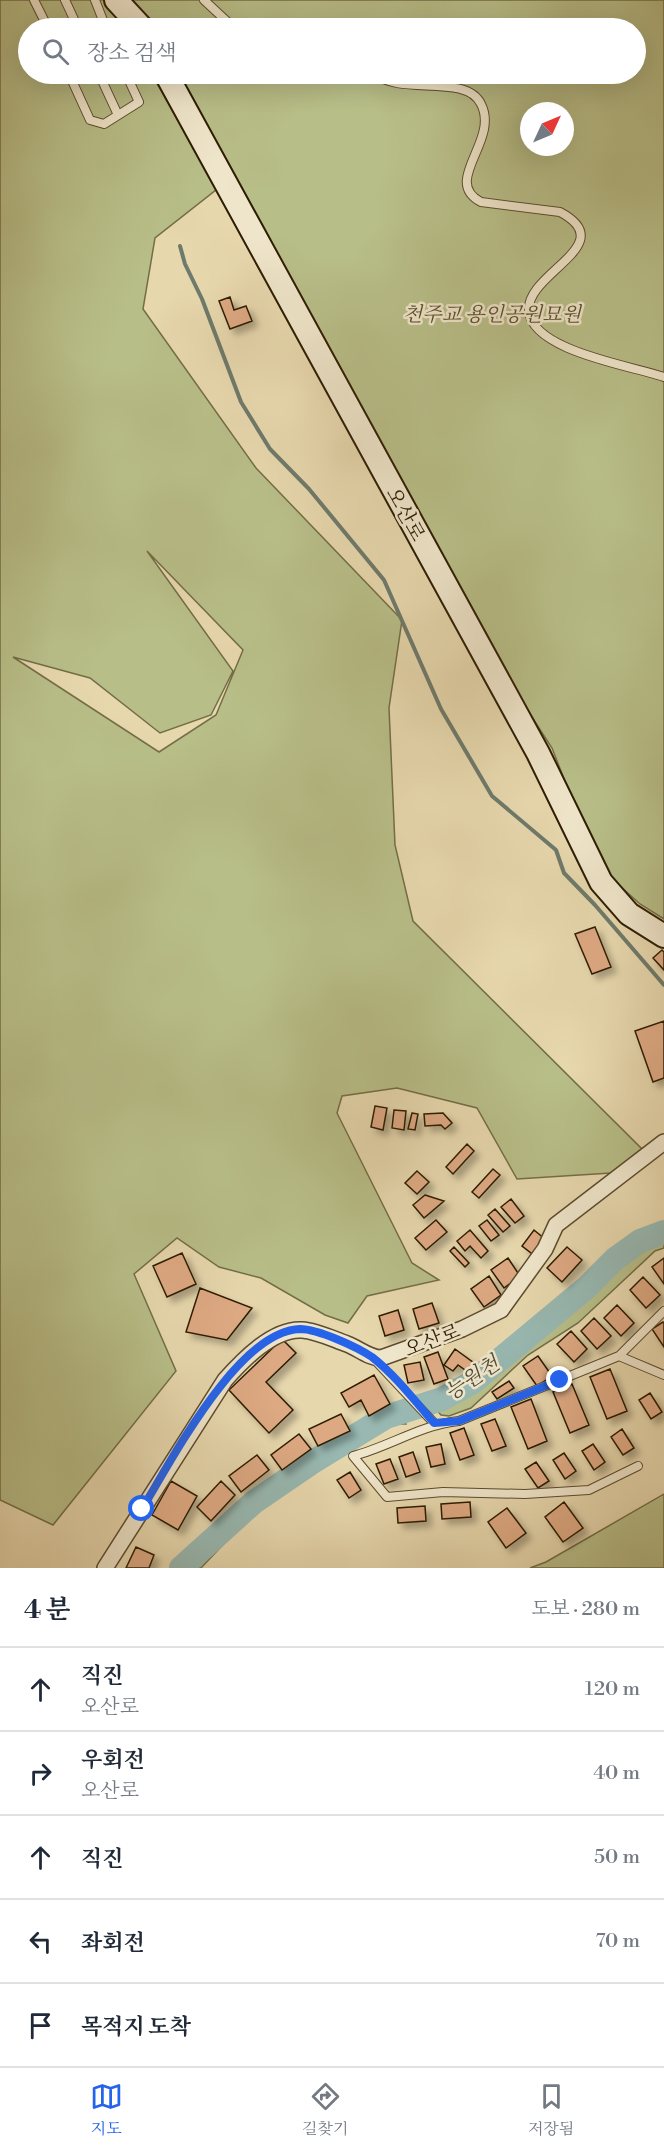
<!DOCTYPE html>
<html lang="ko">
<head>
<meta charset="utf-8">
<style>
  :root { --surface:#fff; --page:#f6f6f7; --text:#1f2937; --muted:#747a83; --line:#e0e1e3; --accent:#2563eb }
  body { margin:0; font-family:"Libre Bodoni","Noto Serif KR",serif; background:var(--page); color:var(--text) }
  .compass { position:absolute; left:520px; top:102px; width:54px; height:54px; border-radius:50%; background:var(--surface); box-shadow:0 6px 24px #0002; rotate:46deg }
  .stop { position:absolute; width:18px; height:18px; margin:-14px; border:4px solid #2563eb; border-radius:50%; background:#fff }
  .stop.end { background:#2563eb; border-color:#fff; box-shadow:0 2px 6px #0008 }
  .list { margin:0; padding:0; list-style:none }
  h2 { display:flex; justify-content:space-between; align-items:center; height:78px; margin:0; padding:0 24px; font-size:26px }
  h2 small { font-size:20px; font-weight:400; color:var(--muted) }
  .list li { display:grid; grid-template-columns:39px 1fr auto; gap:18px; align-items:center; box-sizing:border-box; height:84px; padding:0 24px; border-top:2px solid var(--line) }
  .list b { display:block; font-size:22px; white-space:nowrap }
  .list p { margin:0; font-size:20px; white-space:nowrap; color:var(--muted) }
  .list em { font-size:20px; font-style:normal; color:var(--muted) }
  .icon { flex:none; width:33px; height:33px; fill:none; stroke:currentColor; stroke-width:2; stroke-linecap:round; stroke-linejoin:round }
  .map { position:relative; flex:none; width:664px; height:1568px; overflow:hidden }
  .search { position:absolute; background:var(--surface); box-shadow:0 6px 24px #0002; left:18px; right:18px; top:18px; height:66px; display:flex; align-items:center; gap:15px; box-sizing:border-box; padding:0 21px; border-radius:33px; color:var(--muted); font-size:22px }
  .sheet { height:498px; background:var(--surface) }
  nav { display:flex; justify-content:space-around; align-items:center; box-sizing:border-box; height:84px; border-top:2px solid var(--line); background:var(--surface); font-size:16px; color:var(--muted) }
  nav a { display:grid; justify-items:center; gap:3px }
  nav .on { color:var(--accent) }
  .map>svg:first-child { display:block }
  .green { fill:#b8be88; stroke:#736e46; stroke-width:1.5; fill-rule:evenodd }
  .water { fill:#98b8b1; stroke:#6e7a6b; stroke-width:1.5 }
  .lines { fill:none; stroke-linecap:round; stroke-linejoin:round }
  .stream { stroke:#6e7a6b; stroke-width:4 }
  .river { stroke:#98b8b1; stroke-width:24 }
  .building { fill:#dda983; stroke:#2e1d03; stroke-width:1.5; filter:url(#shadow) }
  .lane-casing { stroke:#5c4c2e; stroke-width:10 }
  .street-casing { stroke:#5c4c2e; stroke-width:18 }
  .secondary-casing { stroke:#2e1d03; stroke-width:26 }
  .lane { stroke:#efe5ca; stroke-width:8 }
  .street { stroke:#efe5ca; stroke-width:15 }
  .secondary { stroke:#efe5ca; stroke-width:22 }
  .route { stroke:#2563eb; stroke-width:8 }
  .labels { text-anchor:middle; stroke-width:5; stroke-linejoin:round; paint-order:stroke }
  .park-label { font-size:20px; font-style:italic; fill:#574d2b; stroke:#efe5ca }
  .street-label { font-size:20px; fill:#2e1d03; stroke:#efe5ca }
  .water-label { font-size:21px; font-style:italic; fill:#4e4c37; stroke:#efe5ca }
</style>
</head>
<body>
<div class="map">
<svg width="664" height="1568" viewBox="0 0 664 1568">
  <defs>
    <filter id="shadow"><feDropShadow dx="5.5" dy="5.5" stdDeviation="3" flood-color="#0004"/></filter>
  </defs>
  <rect width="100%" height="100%" fill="#e7d7ad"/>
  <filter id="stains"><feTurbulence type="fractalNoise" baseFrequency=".00333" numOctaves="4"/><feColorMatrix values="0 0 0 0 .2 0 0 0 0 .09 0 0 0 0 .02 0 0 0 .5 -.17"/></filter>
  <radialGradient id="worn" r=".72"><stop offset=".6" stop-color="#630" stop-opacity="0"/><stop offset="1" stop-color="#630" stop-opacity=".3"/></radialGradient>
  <path class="green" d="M0,0H664V919L640,904L598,866L552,748L519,697L225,183L155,238L143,309L256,468L402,620L389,708L395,845L413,921L643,1150L611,1173L517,1179L477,1108L397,1088L342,1096L337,1113L412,1263L439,1280L367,1296L348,1323L325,1315L261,1278L219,1267L177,1238L134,1274L176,1371L53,1525L0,1500ZM28,28H636V74H28ZM529,111H565V147H529ZM147,551L243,650L216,715L159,752L13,657L90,678L160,733L211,715L233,671Z
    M664,1224V1230C621,1247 615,1259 584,1289C556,1315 525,1339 495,1363C474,1379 453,1395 428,1402L422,1397L439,1395L480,1373L539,1326L586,1283L598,1266L641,1235Z
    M664,1234V1248L655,1251L578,1323L528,1355L471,1408L449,1416L441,1415L432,1405C485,1387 545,1328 587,1290C612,1267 631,1246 664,1234Z
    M356,1432L252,1501L179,1568H172L246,1496L313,1454Z
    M352,1441L361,1444L279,1492L247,1519L201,1568H184L255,1504Z
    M664,1494V1568H530L546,1562Z"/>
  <path class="water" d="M400,1404L406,1424C392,1423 370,1433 361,1443L352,1439Z"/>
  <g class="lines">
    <path class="stream" d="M180,246L185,264L202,299L241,402L270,449L309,489L384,580L441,709L492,796L556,850L564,873L595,905L664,985"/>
    <path class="river" d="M181,1568L254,1502L311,1463L386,1417L442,1399L473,1382L586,1288L615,1259L640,1241L664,1232"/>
  </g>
  <path class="building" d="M230,297L234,310L246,306L252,321L230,329L219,301Z
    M595,927L611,967L592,974L575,934Z
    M662,950L664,952V970L653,958Z
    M664,1021V1078L653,1082L635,1031Z
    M375,1106L387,1108L383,1130L371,1127Z
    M394,1110L406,1111L404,1130L392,1128Z
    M412,1113L418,1114L415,1130L408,1129Z
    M443,1113L452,1123L445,1129L441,1125L425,1126L424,1114Z
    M467,1144L474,1151L453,1174L446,1167Z
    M493,1169L500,1175L479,1198L472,1192Z
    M417,1171L429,1182L417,1194L405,1183Z
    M425,1195L444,1201L424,1218L413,1205Z
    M511,1199L524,1216L515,1223L501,1207Z
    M495,1209L510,1226L503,1232L488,1215Z
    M436,1220L447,1232L426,1250L415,1238Z
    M487,1220L499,1235L491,1241L479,1226Z
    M470,1230L488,1251L481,1258L470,1246L465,1251L457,1241Z
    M534,1230L546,1240L535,1256L522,1246Z
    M454,1247L469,1263L465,1267L450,1251Z
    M567,1247L582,1260L562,1282L547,1268Z
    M182,1253L196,1284L167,1297L153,1266Z
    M508,1258L520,1276L504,1288L491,1270Z
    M664,1258V1284L652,1267Z
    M489,1276L501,1295L484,1307L471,1289Z
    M643,1277L660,1295L646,1308L630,1290Z
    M200,1288L252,1308L227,1340L186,1332Z
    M432,1303L439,1323L419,1329L413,1309Z
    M617,1305L634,1323L621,1336L604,1318Z
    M398,1310L404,1330L385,1336L379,1316Z
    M594,1318L611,1336L597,1349L581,1331Z
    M663,1322L664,1323V1347L652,1329Z
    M571,1331L587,1349L574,1362L557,1344Z
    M282,1339L296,1353L266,1382L293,1410L269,1433L229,1390Z
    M455,1349L474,1363L468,1372L458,1365L453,1371L444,1365Z
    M438,1352L448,1379L434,1384L424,1357Z
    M538,1356L552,1376L537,1386L523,1366Z
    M420,1362L424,1380L408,1383L404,1365Z
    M610,1369L627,1411L607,1419L590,1377Z
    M374,1375L390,1404L369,1416L361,1400L349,1407L341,1393Z
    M509,1381L514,1388L497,1399L492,1392Z
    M572,1384L589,1425L570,1433L553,1392Z
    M650,1393L662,1412L651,1419L639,1400Z
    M531,1399L547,1441L528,1449L511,1407Z
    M341,1414L350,1431L318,1446L309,1429Z
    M495,1419L506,1446L492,1451L481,1424Z
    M464,1428L474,1455L460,1460L450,1433Z
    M622,1429L634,1448L623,1455L611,1437Z
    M299,1434L311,1449L282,1470L271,1455Z
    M441,1444L445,1464L431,1467L426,1447Z
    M593,1444L605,1462L594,1470L582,1451Z
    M413,1452L420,1472L406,1477L399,1457Z
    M564,1453L576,1471L565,1479L553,1460Z
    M257,1455L269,1470L241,1492L229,1476Z
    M390,1459L398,1479L384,1484L376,1464Z
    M536,1462L549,1481L538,1488L525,1469Z
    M350,1472L361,1490L349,1498L337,1480Z
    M171,1481L197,1496L178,1530L152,1515Z
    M221,1481L235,1495L211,1521L197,1507Z
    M470,1502L471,1517L442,1519L441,1504Z
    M564,1502L583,1528L563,1542L545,1517Z
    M425,1506L426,1521L398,1523L397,1508Z
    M507,1508L526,1533L506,1548L488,1522Z
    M136,1547L154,1555L149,1568H126Z"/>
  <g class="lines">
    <defs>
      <path id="lane" d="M34,0L48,28
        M65,0L78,28
        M95,0L106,28
        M204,0L234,28
        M342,28H358
        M69,74L90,120L104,124L139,102L126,74
        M99,74L118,115
        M375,74C401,96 466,73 481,104C500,141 441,181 481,202L560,212C622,245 525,273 529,311C532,351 633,366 664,377
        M619,1356L664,1375
        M374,1359L434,1423
        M638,1466L589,1490L525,1494L443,1492L387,1497L353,1456C391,1446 420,1425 459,1421L619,1356L664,1311"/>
      <path id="street" d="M105,1568L225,1380C242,1361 273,1328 302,1330C317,1331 333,1339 347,1344C358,1348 369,1358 381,1358L462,1329L501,1310L545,1249L556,1225L664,1142"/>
      <path id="secondary" d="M116,0L142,28
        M166,74L538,753L601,882L629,914L664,936"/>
    </defs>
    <use href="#lane" class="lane-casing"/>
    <use href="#street" class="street-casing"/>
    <use href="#secondary" class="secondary-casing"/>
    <use href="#lane" class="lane"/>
    <use href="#street" class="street"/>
    <use href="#secondary" class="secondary"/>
  </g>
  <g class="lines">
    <path class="route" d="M142,1509C172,1460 238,1331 300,1329C318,1329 357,1347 372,1357C395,1375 415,1401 434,1423L459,1421L560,1380"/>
  </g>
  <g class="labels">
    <g class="park-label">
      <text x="492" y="321">천주교 용인공원묘원</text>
    </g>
    <g class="street-label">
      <text transform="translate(406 514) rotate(61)" y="7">오산로</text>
      <text transform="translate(432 1340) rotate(-21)" y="7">오산로</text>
    </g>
    <g class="water-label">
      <text transform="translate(472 1378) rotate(-34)" y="7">능원천</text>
    </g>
  </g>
  <rect width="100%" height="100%" filter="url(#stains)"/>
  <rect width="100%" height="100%" fill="url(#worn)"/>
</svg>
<svg class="compass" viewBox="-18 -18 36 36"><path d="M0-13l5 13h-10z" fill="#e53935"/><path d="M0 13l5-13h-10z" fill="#747a83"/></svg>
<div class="stop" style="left:142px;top:1509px"></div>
<div class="stop end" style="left:560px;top:1380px"></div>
<div class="search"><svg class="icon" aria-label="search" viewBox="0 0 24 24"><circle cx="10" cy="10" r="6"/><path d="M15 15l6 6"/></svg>장소 검색</div>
</div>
<section class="sheet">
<h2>4 분<small>도보 · 280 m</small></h2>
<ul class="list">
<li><svg class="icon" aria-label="ahead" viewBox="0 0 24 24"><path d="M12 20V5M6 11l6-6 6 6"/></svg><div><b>직진</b><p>오산로</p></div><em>120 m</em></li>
<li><svg class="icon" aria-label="right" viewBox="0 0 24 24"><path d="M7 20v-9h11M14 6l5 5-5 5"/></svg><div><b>우회전</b><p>오산로</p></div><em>40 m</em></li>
<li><svg class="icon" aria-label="ahead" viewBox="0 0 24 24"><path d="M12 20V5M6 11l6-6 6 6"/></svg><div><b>직진</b></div><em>50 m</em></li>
<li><svg class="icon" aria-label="left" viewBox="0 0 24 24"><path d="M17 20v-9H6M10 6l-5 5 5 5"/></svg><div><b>좌회전</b></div><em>70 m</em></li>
<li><svg class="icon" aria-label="arrive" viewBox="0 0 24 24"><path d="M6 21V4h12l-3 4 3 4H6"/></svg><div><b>목적지 도착</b></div></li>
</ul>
</section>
<nav>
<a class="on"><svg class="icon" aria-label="map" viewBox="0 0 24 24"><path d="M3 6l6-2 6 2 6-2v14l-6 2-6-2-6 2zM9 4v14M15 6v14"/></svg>지도</a>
<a><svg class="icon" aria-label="directions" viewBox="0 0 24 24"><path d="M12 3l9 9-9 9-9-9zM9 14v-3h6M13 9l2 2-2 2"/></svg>길찾기</a>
<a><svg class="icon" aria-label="saved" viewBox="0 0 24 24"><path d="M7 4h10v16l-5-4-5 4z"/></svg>저장됨</a>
</nav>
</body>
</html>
